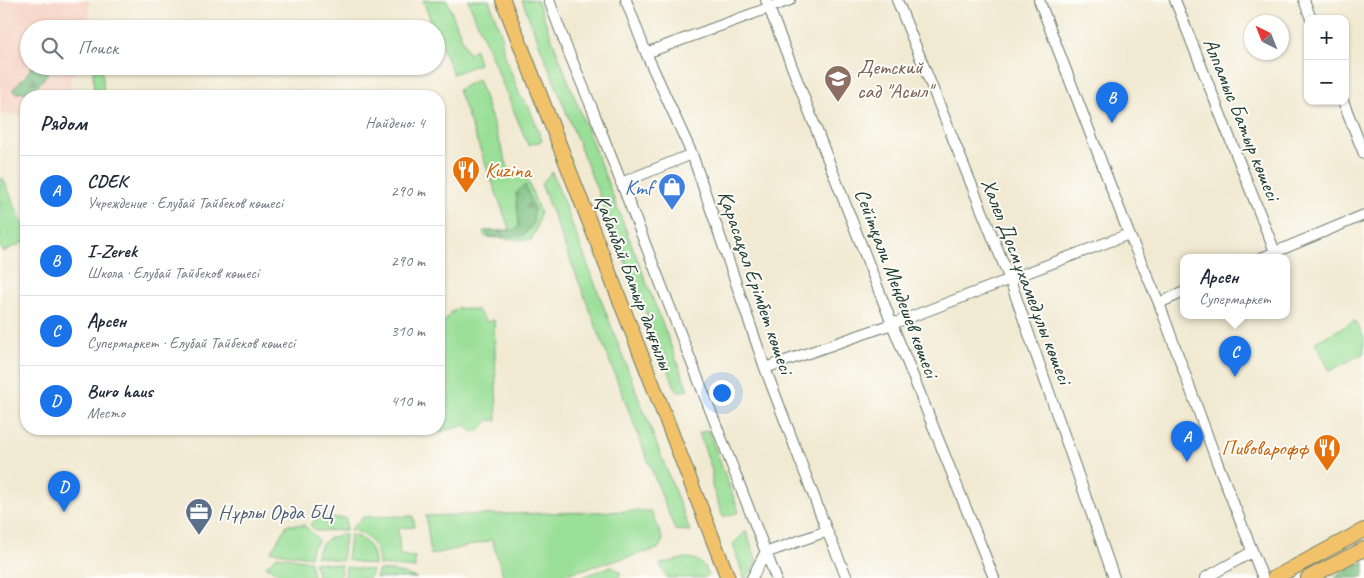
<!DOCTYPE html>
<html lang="ru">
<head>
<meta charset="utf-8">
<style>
  :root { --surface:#fff; --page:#f2f2f3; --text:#1f2937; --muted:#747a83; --line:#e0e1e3; --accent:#1a73e8 }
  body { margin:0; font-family:Caveat,sans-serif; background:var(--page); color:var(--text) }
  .controls { position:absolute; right:15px; top:15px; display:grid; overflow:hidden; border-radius:10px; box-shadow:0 1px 4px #0004 }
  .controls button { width:45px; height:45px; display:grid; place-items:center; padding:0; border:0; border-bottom:1px solid var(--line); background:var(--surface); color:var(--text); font:25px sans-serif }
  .compass { position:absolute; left:1244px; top:15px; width:45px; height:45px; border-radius:50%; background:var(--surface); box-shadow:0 1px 4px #0004; rotate:317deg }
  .you { position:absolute; left:721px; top:392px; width:18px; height:18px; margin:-12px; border:4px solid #fff; border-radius:50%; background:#1a73e8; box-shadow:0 0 0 8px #1a73e833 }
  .badge { display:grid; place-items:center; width:32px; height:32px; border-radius:50%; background:var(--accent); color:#fff; font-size:16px; font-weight:700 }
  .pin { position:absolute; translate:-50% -41px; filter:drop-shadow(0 1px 2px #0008) }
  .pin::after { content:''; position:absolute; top:26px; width:18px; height:15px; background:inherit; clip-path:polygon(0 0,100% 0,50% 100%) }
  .popup { position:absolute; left:1180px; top:254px; width:110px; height:65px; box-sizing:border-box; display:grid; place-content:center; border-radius:10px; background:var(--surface); filter:drop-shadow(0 1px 4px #0005); font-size:16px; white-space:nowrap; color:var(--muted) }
  .popup b { font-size:19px; color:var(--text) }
  .popup::after { content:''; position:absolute; left:50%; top:100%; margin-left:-10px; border:10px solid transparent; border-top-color:var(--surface) }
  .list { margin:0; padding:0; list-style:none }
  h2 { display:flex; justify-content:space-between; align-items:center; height:65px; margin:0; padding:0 20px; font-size:21px }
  h2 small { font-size:16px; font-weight:400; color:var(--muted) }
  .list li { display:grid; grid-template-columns:32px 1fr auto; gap:15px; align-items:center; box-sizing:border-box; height:70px; padding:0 20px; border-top:1px solid var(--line) }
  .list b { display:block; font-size:19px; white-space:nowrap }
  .list p { margin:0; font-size:16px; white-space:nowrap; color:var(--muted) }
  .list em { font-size:16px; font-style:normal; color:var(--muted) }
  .icon { flex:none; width:28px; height:28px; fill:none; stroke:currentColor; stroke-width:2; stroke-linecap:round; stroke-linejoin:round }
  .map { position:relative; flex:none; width:1364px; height:578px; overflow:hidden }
  .search { position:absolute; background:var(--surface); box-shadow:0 1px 4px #0004; left:20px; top:20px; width:425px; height:55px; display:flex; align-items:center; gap:12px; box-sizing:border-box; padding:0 18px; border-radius:28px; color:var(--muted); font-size:19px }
  .panel { position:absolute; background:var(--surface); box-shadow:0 1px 4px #0004; left:20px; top:90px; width:425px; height:345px; border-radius:20px }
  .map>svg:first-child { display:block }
  .built { fill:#f6d2c4 }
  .green { fill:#9adf97; stroke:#5c8e66 }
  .forest { fill:url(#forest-firs); stroke:#4d7e5a }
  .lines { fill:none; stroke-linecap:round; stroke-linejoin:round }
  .minor-casing { stroke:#68796b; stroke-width:12 }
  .major-casing { stroke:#68796b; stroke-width:16 }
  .minor { stroke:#fff; stroke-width:10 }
  .major { stroke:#f2c26a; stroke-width:14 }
  .labels { text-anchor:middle; stroke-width:4; stroke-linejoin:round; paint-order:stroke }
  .education-label { font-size:21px; fill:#785e54; stroke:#fdfcf7; text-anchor:start }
  .street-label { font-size:21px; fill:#1f3d34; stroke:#fdfcf7 }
  .food-label { font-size:21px; fill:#c56008; stroke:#fdfcf7; text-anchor:start }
  .shop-label { font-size:21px; fill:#366cbe; stroke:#fdfcf7; text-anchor:end }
  .service-label { font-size:21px; fill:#4e5e75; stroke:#fdfcf7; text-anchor:start }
</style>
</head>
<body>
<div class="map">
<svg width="1364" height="578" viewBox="0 0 1364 578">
  <defs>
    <pattern id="forest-firs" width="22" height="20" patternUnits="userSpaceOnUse" patternTransform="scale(1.25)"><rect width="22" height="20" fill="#7bbe80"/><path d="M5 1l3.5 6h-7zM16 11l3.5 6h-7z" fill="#649c6a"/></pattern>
  </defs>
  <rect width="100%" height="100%" fill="#fdfcf7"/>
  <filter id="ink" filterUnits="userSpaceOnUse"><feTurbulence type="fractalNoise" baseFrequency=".02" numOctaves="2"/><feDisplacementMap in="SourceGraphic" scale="10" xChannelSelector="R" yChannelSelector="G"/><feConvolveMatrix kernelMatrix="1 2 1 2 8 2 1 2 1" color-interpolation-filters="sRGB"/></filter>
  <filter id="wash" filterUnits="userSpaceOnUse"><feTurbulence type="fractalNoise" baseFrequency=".0096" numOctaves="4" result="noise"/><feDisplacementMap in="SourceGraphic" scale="20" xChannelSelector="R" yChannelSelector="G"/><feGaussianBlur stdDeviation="1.12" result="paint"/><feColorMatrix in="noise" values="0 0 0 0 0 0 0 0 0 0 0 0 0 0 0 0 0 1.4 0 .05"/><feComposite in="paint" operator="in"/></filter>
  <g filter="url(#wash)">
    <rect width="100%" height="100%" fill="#f1e9d1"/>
    <path class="built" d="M0,0H89L90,29H29V66H80L71,76L69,96H26V116L0,114Z"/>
    <path class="green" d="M423,0H447L468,54L475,49L479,64L453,74L436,33V29H434Z
      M468,0H489L502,37L503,50L520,96L529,107L542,141L528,145Z
      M522,0H537L688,390L677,392Z
      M93,66H102L104,96H94Z
      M478,79L510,173L524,170L540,213L536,230L531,240L485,237L483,231L510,230L458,90Z
      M552,172L690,531L675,530L541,184Z
      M3,178L26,232V241L3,252L0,246V180Z
      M459,308L477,310L487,322L494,320L497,421L489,420C483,426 481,431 472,432L466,425L440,432L438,430C429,433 422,434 413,429H439V319L440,321L444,322L452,311Z
      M1355,321L1364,337V353L1330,371L1315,342Z
      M708,430L739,512L723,517L712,486V470L699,433Z
      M635,511H651L663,540L658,549L551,578H504L492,540L431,555L426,516Z
      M413,516L415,527L398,528L400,555L415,557V568L379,565C379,547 368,533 350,530L363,517Z
      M317,518H346V530L316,531L310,525Z
      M287,525H304L319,540L312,548L310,557L271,551Z
      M746,531L757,561L747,578H744L733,544Z
      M345,535L342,561L316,556C320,542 330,535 345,535Z
      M350,535C366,537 374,549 374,565L347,560Z
      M277,556L310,561L313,578H286L266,566Z
      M686,558C698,558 704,565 709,575L704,578H667L660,564Z
      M314,562L342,565L340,578H318Z
      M612,566L620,572V576L617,578H580Z
      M346,567L372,570L370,578H345Z
      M379,570L393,571L417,578H376Z"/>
    <path class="forest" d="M32,66H52C43,81 35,94 16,93L13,89L27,74Z
      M525,185L534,209L533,224L523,236L489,237L486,231L516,230L519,225L516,193Z
      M1364,561V576L1359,578H1336L1335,576Z"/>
  </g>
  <g filter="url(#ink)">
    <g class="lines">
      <defs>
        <path id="minor" d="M549,0L566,46L592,108L776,578
          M626,0L646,53L692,154L765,368L827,531L847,578
          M766,0L892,324L994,578
          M897,0L1010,280L1114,578
          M1039,0L1129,234L1159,303L1217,462L1263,578
          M1175,0L1275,252
          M1304,0L1311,19
          M646,53L790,0
          M1343,101L1364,154
          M621,183L692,154
          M1261,258L1364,215
          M1159,303L1184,292
          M765,368L892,324L1129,234
          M752,578L765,553L827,531
          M1205,578L1252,552"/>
        <path id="major" d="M503,0L728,578
          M1274,578L1364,530
          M1308,578L1364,549"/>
      </defs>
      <use href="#minor" class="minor-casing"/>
      <use href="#major" class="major-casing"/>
      <use href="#minor" class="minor"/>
      <use href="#major" class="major"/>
    </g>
  </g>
  <defs>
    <symbol id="school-pin" viewBox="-11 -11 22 30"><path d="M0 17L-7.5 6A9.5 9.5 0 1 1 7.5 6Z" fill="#8d6e63" stroke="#fdfcf7"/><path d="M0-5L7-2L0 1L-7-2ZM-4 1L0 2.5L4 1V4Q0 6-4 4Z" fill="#fff"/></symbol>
    <symbol id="restaurant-pin" viewBox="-11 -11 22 30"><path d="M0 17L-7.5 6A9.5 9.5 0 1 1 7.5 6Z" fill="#e8710a" stroke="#fdfcf7"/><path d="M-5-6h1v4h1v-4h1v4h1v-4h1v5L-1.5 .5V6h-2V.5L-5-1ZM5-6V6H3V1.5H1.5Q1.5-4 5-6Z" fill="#fff"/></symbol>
    <symbol id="shop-pin" viewBox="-11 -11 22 30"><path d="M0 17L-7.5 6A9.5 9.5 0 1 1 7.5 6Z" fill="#3f7fe0" stroke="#fdfcf7"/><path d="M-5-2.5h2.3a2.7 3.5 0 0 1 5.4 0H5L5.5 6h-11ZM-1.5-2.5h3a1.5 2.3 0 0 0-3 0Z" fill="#fff"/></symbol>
    <symbol id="office-pin" viewBox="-11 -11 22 30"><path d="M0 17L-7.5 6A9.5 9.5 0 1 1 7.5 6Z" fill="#5c6f8a" stroke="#fdfcf7"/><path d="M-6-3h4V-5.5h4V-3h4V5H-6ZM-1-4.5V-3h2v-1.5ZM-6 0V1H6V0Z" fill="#fff"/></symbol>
  </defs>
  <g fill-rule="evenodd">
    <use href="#school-pin" x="822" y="63" width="32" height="43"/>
    <use href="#restaurant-pin" x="450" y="154" width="32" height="43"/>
    <use href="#shop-pin" x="656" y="171" width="32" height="43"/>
    <use href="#restaurant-pin" x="1311" y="432" width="32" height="43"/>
    <use href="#office-pin" x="183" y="496" width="32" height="43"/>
  </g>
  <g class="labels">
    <g class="education-label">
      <text x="857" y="74">Детский<tspan x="857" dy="24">сад "Асыл"</tspan></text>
    </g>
    <g class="street-label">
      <text transform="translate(1242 119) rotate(68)" y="7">Алпамыс Батыр көшесі</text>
      <text transform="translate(1027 281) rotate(69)" y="7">Халел Досмұхамедұлы көшесі</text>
      <text transform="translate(634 282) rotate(69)" y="7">Қабанбай Батыр даңғылы</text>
      <text transform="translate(756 282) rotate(71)" y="7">Қарасақал Ерімбет көшесі</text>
      <text transform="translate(897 283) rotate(69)" y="7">Сейітқали Меңдешев көшесі</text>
    </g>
    <g class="food-label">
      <text x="485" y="177">Kuzina</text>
      <text x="1308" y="455" text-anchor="end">Пивоварофф</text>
    </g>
    <g class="shop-label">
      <text x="653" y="194">Kmf</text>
    </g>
    <g class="service-label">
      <text x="218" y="519">Нұрлы Орда БЦ</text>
    </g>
  </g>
</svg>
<div class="controls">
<button>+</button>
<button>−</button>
</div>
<svg class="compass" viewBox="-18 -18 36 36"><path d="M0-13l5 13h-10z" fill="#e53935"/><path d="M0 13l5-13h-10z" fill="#747a83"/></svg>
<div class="you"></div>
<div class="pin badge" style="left:1187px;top:462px">A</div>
<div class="pin badge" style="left:1112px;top:123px">B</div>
<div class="pin badge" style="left:1235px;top:377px">C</div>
<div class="popup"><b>Арсен</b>Супермаркет</div>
<div class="pin badge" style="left:64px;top:512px">D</div>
<div class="search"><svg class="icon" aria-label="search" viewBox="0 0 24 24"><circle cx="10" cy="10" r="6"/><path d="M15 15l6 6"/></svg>Поиск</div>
<section class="panel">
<h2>Рядом<small>Найдено: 4</small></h2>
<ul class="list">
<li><span class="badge">A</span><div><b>CDEK</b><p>Учреждение · Елубай Тайбеков көшесі</p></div><em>290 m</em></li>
<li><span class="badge">B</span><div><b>I-Zerek</b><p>Школа · Елубай Тайбеков көшесі</p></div><em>290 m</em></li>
<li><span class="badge">C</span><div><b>Арсен</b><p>Супермаркет · Елубай Тайбеков көшесі</p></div><em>310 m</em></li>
<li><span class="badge">D</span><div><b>Buro haus</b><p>Место</p></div><em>410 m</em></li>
</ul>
</section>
</div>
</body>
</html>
